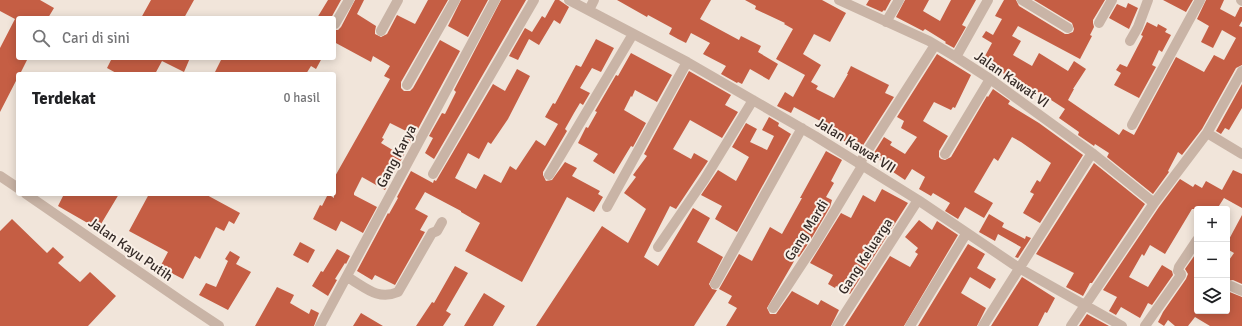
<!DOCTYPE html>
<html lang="id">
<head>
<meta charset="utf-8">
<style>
  :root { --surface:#fff; --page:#f2f2f2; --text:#202124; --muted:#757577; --line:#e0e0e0 }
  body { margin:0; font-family:Signika,sans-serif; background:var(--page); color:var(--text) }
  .controls { position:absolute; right:12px; bottom:12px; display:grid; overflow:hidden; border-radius:4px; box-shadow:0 2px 10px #0003 }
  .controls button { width:36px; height:36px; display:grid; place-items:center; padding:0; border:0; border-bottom:1px solid var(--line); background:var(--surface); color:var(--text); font:20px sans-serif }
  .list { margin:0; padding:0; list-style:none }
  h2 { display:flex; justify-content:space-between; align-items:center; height:52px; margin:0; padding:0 16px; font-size:17px }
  h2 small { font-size:13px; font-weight:400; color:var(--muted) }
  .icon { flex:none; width:22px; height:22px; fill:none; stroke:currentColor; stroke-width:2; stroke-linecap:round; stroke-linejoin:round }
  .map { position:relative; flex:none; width:1242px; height:326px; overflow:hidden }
  .search { position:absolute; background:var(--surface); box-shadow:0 2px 10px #0003; left:16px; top:16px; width:320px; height:44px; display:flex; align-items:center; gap:10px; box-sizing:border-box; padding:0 14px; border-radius:4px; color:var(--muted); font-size:15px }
  .panel { position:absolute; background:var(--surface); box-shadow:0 2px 10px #0003; left:16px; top:72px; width:320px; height:124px; border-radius:4px }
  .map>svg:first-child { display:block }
  .building { fill:#c55e44; fill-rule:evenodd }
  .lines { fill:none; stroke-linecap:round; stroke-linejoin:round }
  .street { stroke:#c9b4a6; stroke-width:10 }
  .labels { text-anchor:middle; stroke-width:4; stroke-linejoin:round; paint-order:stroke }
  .street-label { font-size:14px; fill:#352b27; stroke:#f9efe6 }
</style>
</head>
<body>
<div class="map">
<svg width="1242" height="326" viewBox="0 0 1242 326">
  <rect width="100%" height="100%" fill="#f1e5da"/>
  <path class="building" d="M0,0H40L54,8L48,18H18V58H28L20,74H18V77L0,112V48L15,19L0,11Z
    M151,0H194L184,18H141Z
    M328,0H341L331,18H317Z
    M355,0H364L357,14L376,26L375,31V34L381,37L387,34L397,15L415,24L428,0H448L401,82V88L404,91H410L413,88L440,40L460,51L385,190L362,177L354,193V195L377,207L363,233L341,221L336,231L313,219L320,205L322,206L328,194L334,198V178L390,79L384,76L390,66L373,56L371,62L334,42V30H338L341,27ZM390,123L408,132L396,152L381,143L384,139L382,138Z
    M461,0H488L468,37L448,26Z
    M501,0H526L434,159L425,153L433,138L429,136L442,113L445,114L456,92L454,90Z
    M555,0H559L569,7L560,24L554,20L539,45L529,39L518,60L509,56L525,28L532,32L542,16L545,18Z
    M617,0H711L700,19L739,40L741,36L761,46L758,52L778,64L769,80L750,69L742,84L738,82L737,83L721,74L726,66L703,54L710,43L691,33L686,43L678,39L669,34L672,28L648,15L647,17Z
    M745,0H822L846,13L830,42L814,34L803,54L821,65L811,82L818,86L816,89L834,98L848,74H847L851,66L889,85L885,93L894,97L860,150L837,137L840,132L824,124V123L794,107L791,113L777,106L785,92L793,97L805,75L776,59L793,29L784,24L785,23L755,9L756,6Z
    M869,0H891L885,11L884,10L882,12L866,5Z
    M905,0H929L923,11L940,21L951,0H976L962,25L966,27L954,48L945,43L946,42L925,29L923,31L896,17Z
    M1004,0H1016L1019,6L1065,34H1068L1073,32L1074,29L1072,23L1034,0H1105L1093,20V23L1094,27L1090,35L1092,36L1080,59L1018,26L1012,36L1021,41L1013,55L1032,66L1039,53L1068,71L1074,61L1086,69L1073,89H1074L1068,100L1119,135L1123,129L1134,135L1176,57L1204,72L1214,55L1224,60L1236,38L1222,30L1213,48L1201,42L1209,26L1197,19L1206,0H1224L1220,9L1235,17L1240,7H1242V21L1239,26L1242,27V65L1236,68L1202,129L1182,155L1178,152L1168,171L1169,172L1153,194L1107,157L1109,153L1095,144L1094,146L1078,135L1079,132L1059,118L1065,109L1048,98L1033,89L1032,91L1018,83L1019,82L1001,72L1000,75L990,70L994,62L985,56L992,43L982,37L986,31L993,35L1002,19L995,16Z
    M1163,0H1193L1186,12Z
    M1128,3L1138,8L1129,29L1109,18L1117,4L1126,8Z
    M1147,22L1157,27L1158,24L1167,29L1165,32L1171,35L1162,52L1159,50L1152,65L1156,67L1139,98L1114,85L1121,73L1116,70L1120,64L1127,67L1141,40L1143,36L1141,35Z
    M596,39L614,48L601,72L592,68L580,88L590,93L583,105L580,103L574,113L565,129L567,131L543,172V175L546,181L552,180L565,162L577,168L572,176L600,191L598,194L603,197L594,212L567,197L522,282L465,251L480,223L461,212V211L425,192L415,209L428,216L420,230L425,232L395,285L375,275L372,280L357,271L388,213L389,214L398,198L397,197L411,171L433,183L434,180L436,181L493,84L505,91L517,69L530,76L508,119L491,144L488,142L479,159L468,153L455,178L476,189L484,174L501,183L510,166L516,170L536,140L545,146L558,124L545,117L553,103L555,104L576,65L581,67Z
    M631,53L672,75L657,102L635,90L632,97L631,96L624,110L646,123L633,147L631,146L614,174L593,161L598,154L578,143L586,127L588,128L597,112L595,111L616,75L618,76Z
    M937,54L971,75L955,108L953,107L951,110L934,102L923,121L948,136L939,151V157L941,159L945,160L951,157L987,96L988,97L993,89L1010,101L1008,104L1039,123L1083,155L1040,223L1023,213L1034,194L1030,192L1037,180L1040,182L1051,163L1021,142L1012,137L998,161L994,158L974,192L993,203L984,218L965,207L958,219L945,211L950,203L933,193L931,196L919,189L925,177L912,169L905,180L893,172L896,169L872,156L884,137L892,142L890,145L905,154L917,137L901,128L904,121L897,117Z
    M112,58H190L184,72L162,61L155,74H118L107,68Z
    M222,58H322L316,69L311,66L306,74H214Z
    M689,71L731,95L725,105L738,112L722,138L690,120L673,149L691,159L694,153L708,161L676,209L670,206L644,257L658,266L693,208L710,218L697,242L723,257L709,284L712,289L717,290L694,326H536L602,226L628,243L646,209L624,193L636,177L633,175L647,156L644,154Z
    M1242,84V108L1229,130L1225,128L1221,134L1216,131Z
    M769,117L779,123L778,126L791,134L737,232L715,219L722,206L701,195L718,170L736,181L749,157L732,147L746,123L757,129L750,142L767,150L774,136L762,130Z
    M826,151L842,160L831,181L834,183L826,197L832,200L830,207L810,241L799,257L797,256L767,308L770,314H776L792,291L818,305L821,300L839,310L831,326H726L737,308L728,303L732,296L719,289L739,254L752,261L770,227L782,234L802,198H800Z
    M1094,163L1145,204L1092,283H1090L1083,296L1066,287L1074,273L1036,254Z
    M1233,170L1242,174V208L1224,198L1217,209H1192L1165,254L1150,245L1144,256L1142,254L1129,277L1148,287L1162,265L1172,271L1173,275L1152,305L1148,303L1140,318L1121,307L1116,315L1109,311L1117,297L1103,290L1159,207L1180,179L1193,187L1195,184L1202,188L1206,181L1222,190Z
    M882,189L908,203L850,294L836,286L835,288L828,284L833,275L810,263L841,213L851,218L863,195L875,202Z
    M64,194H119L98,229L58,206Z
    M149,194H205L240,213L234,224L229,221L224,231L216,227L200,259L195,256L183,279L160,267L168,252L129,231Z
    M989,214L1004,223L1002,227L1025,239L1026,236L1031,238L1018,258L1015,257L1021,247L998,234L995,241L979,232Z
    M1242,215V284L1233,280L1227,281V263L1234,253L1227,249V243Z
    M12,219L47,253L53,247L64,257L58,263L80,282L90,272L116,296L88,326H0V231Z
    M919,220L932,230L937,221L958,235L904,326H845L890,256L910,267L918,254L915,252L918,248L905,237Z
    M300,242L315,250L308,263L293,255Z
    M968,244L985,254L977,268L996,279L990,289L970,277L961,293L986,308L977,326H918Z
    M337,249L350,256L346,264L345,263L335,279L337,280L328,296L312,286L321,271L323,272Z
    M230,251L240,257L236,264L251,272L228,310L199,295L206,283L216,287L228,261L225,259Z
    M1197,252V311H1227V291L1242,297V326H1210L1195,317L1188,326H1175L1168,320L1164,326L1158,322L1163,312L1186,279L1188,274L1185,269Z
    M455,266L468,273L446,311L451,314L443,326H416L432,302L434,303Z
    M1022,277L1055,298L1047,313L1045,312L1038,326H991Z
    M277,287L294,295L290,303L309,314L311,309L319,313L314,326H255Z
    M484,293L505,306L493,326H464Z
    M361,313L383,326H353Z
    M1087,314L1109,326H1079Z"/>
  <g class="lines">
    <path class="street" d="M569,0L687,62L815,136L918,200L1019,268L1122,326
      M839,0L929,41L956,57L990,79L1092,153L1154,203
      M1022,0L1068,28
      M1241,0L1242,1
      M589,10L594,0
      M886,22L899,0
      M1099,23L1112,0
      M335,24L349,0
      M381,31L398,0
      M1130,41L1138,27L1148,0
      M956,57L988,0
      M407,85L455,0
      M1132,125L1200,0
      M1207,133L1242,154
      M945,154L990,79
      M859,164L935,45
      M433,174L534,0
      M549,175L633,34
      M0,176L18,188
      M26,194L183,302L219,326
      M607,207L687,62
      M658,247L704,180L753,100
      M347,277C364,286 377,301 398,292L432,233L437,231L442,222
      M715,284L802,128
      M1231,286L1242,291
      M773,308L815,244L862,166
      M320,326L495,0
      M837,326L918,200
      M910,326L966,234
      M983,326L1092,153
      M1071,326L1154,203L1207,133L1242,71
      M1145,326L1181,275V274L1178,271L1179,267L1197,240"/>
  </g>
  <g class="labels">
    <g class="street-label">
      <text transform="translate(1012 79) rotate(35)" y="5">Jalan Kawat VI</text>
      <text transform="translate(856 145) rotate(32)" y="5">Jalan Kawat VII</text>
      <text transform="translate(396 156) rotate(-62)" y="5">Gang Karya</text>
      <text transform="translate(806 230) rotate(-58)" y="5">Gang Mardi</text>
      <text transform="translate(131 249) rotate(35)" y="5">Jalan Kayu Putih</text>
      <text transform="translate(865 256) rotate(-57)" y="5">Gang Keluarga</text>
    </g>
  </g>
</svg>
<div class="controls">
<button>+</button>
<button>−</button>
<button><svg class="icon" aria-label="layers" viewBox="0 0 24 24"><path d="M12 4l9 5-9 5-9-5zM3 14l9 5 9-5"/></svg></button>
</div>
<div class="search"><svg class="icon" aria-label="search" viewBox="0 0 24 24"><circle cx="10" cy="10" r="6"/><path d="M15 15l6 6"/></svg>Cari di sini</div>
<section class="panel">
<h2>Terdekat<small>0 hasil</small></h2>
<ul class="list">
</ul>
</section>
</div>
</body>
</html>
